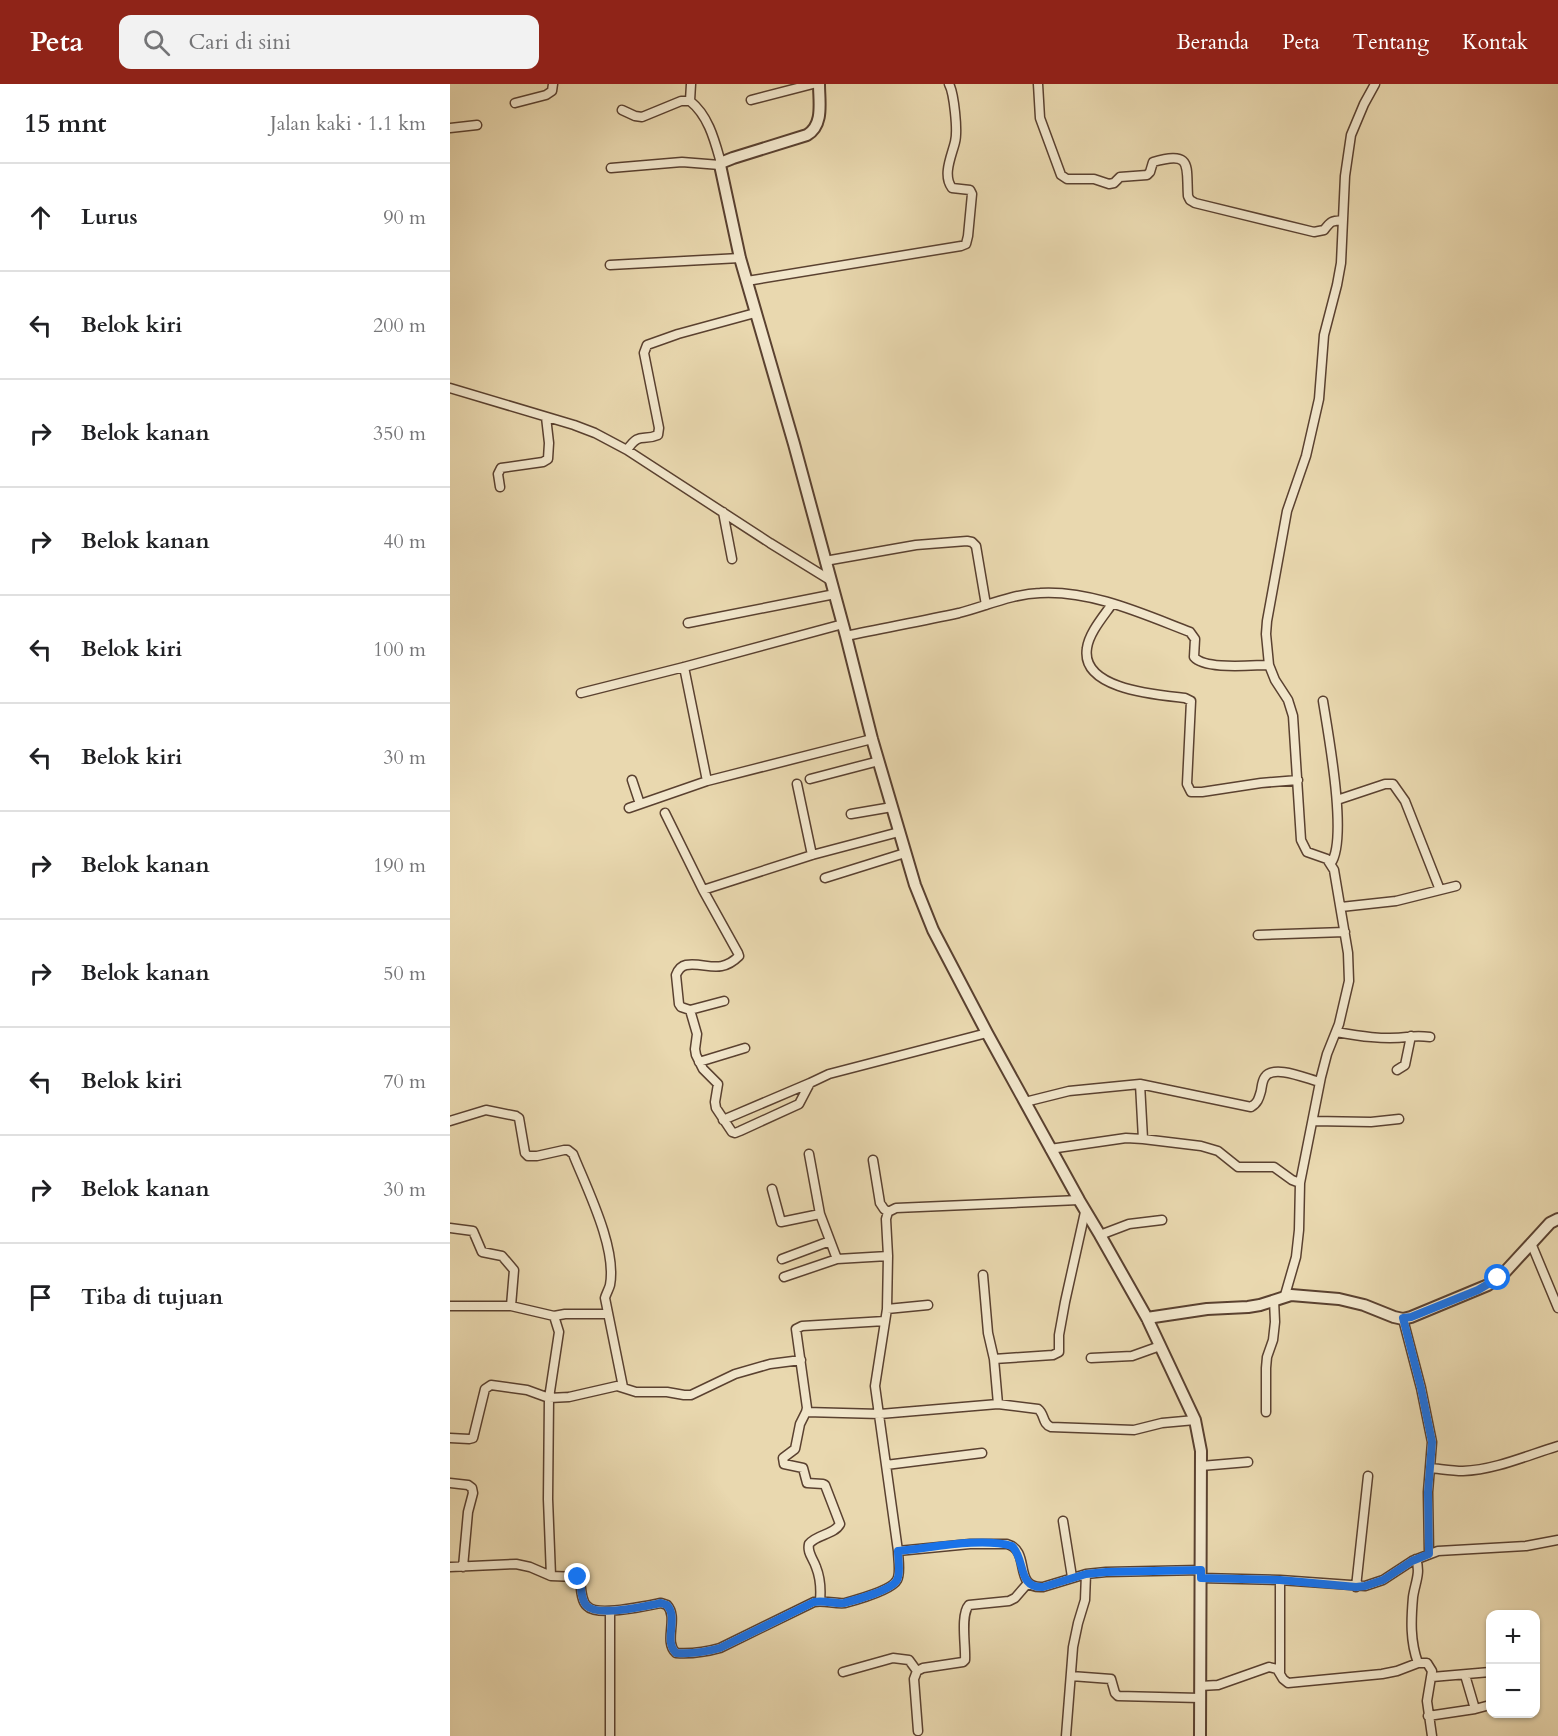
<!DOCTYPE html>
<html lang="id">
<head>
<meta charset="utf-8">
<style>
  :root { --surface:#fff; --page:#f2f2f2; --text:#202124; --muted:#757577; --line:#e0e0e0; --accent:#8f2418 }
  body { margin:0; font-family:Cardo,serif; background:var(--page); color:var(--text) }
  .controls { position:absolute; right:18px; bottom:18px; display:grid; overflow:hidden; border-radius:12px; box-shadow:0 2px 4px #0004 }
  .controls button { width:54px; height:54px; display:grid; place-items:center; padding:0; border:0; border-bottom:2px solid var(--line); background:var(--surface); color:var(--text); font:30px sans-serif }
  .stop { position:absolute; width:18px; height:18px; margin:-14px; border:4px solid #1a73e8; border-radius:50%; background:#fff }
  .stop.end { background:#1a73e8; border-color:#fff; box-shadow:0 2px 6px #0008 }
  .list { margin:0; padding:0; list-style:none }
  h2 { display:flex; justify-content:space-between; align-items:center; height:78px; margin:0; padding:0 24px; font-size:26px }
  h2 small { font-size:20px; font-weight:400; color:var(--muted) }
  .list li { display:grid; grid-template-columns:39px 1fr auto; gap:18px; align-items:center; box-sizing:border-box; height:108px; padding:0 24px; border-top:2px solid var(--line) }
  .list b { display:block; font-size:22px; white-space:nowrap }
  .list em { font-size:20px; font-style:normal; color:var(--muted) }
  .icon { flex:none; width:33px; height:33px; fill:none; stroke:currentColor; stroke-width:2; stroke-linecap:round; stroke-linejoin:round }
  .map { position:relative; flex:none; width:1108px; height:1652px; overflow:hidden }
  header { display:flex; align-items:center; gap:36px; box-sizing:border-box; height:84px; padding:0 30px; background:var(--accent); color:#fff }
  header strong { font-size:28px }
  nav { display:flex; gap:33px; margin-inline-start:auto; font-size:21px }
  .search { width:420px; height:54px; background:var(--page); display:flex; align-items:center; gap:15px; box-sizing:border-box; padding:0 21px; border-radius:12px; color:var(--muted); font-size:22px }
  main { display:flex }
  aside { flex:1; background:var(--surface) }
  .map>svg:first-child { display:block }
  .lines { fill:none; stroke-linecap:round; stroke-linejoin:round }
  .minor-casing { stroke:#5a4130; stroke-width:11 }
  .tertiary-casing { stroke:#5a4130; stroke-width:14 }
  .minor { stroke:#f1e6cb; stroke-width:8 }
  .tertiary { stroke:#f1e6cb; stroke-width:10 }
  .route { stroke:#1a73e8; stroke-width:8 }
</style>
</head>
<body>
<header>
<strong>Peta</strong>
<div class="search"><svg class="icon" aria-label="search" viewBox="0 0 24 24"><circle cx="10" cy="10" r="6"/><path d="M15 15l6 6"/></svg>Cari di sini</div>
<nav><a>Beranda</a><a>Peta</a><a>Tentang</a><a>Kontak</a></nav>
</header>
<main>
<aside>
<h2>15 mnt<small>Jalan kaki · 1.1 km</small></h2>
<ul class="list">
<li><svg class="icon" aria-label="ahead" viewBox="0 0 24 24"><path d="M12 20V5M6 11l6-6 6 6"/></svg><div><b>Lurus</b></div><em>90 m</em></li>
<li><svg class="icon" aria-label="left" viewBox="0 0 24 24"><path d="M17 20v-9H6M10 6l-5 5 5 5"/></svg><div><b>Belok kiri</b></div><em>200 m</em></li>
<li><svg class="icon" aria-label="right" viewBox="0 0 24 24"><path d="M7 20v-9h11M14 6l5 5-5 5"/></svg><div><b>Belok kanan</b></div><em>350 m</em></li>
<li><svg class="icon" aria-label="right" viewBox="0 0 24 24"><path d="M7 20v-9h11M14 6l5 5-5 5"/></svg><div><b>Belok kanan</b></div><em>40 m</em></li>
<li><svg class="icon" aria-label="left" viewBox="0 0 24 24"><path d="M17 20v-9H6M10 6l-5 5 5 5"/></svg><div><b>Belok kiri</b></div><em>100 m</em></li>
<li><svg class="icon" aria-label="left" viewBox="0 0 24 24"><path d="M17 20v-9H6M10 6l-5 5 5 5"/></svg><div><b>Belok kiri</b></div><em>30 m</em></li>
<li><svg class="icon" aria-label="right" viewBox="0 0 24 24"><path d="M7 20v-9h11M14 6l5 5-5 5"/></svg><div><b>Belok kanan</b></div><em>190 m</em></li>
<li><svg class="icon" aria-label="right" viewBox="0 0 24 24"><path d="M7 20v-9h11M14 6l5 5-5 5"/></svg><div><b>Belok kanan</b></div><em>50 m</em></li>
<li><svg class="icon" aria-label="left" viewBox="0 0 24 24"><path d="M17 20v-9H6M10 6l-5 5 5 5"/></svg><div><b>Belok kiri</b></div><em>70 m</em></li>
<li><svg class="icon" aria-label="right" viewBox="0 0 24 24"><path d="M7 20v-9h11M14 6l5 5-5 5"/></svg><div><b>Belok kanan</b></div><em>30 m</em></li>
<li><svg class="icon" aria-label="arrive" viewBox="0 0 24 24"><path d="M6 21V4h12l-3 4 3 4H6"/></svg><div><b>Tiba di tujuan</b></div></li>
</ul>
</aside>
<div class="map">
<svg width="1108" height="1652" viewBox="0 0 1108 1652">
  <rect width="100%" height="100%" fill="#e9d8af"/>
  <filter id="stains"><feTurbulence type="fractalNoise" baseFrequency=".00333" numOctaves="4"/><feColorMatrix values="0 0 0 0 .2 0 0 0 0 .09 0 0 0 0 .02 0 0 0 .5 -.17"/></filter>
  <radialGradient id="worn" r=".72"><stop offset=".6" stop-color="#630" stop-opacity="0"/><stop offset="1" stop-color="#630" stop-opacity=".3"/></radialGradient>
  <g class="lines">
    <defs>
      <path id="minor" d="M588,0L590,34L611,91L617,95H644L659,100L664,99L670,93L697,91L700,88L703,78C743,67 736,81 738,112L740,116L745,119L864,148L874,146C881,137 881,137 893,136
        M301,16L363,0
        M240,17L241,0
        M65,19L96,11L102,7L103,0
        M172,26L185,32L192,33L231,17H240C259,32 265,58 271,79
        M0,44L27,41
        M161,84L232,78L270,81
        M160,181L290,174
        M297,197L511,162L516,160L518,152L522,110L520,106L502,104C492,91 502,71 505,58C508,47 504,9 499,0
        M0,304L124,341L145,349L177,366L320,459L380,496
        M177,366C190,347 192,358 208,351L209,344L194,269L197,261L228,250L305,229
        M50,403L48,390L51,384L93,378L98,375L99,359L96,333
        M273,428L282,475
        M375,477L466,461L517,457L522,458L526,462L536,521
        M662,520C653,533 639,549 637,564C630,606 709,611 735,614L741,617L737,700L741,708H752L811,699L848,696
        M238,539L385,510
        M396,552C434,544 472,537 509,529C536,522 562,510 590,509C641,506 693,530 740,548L745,555L744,573C755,586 802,581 819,581
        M234,583L257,697
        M131,609L234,583L393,540
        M873,617C878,649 898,755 881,779
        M360,695L429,677
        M182,696L190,720
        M347,700L362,771
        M887,716L935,700H943L955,717L990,806
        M179,724L257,697L422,655
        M215,729L253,806L288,869L289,872C270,891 256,878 236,881C231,882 228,886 226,891L229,920L231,923L240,926L247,950L245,965L246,971L253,985L268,1000L265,1018L266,1024L282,1048L285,1049L290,1047L349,1020L360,999L379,990L537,949
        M401,730L442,723
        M375,794L455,769
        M253,806L362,771L449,748
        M891,823L946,817L1006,802
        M808,851L895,848
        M240,926L274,917
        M886,948C909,952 934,956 957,953C965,952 972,952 980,953
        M249,978L295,964
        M947,986L955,981L961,952
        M690,1000L693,1055
        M575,1018L619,1007L690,1000L801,1023C808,1019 809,1014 811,1007C812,1002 812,997 815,993C824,980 857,995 870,998
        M273,1036L360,999
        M0,1037L36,1026L66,1032L69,1034L75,1069L78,1072H87L114,1066H118L123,1070C137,1105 167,1164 160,1201C159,1205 156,1210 155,1214L173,1303
        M863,1037L921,1038L949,1035
        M600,1065L676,1054L693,1055L751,1062L768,1067L788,1083H824L842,1096L850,1099
        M359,1070L370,1130L387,1175
        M423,1076L430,1119L434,1125L438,1128
        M322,1105L331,1138L370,1130
        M0,1144L23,1147L32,1168L52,1172L64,1186L61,1222H0
        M650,1151L679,1140L712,1136
        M1081,1159L1108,1224
        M332,1175L380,1157
        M533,1191L538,1249L544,1275
        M334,1193L387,1175L438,1172
        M835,1211L846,1173L849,1146L850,1099L871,993L877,970L889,940L899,897L898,869L884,786L877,775L857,768L851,756L843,632L838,616L825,596L819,581L816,550L817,537L837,427L856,372L869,315L874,251L887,201L891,179L895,92L901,51L914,20L925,0
        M61,1222L104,1232L109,1248L99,1314L98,1415L101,1492
        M437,1225L478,1221
        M104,1232L115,1230H158
        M953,1235L971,1304L982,1358L978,1408L979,1470
        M641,1274L682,1272L710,1262
        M548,1320L544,1275L603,1271L609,1268V1251L615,1218L635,1128
        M356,1328L430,1330L548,1320L588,1325C595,1330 592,1340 601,1343L684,1346L712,1339L745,1336
        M816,1328V1284L817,1273L823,1256L825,1238L824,1216
        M0,1354L19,1355L23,1354L35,1305L41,1301L77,1306L99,1314L119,1313L167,1302L186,1308H217L234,1311H241L285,1290L320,1280L351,1276
        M436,1381L532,1369
        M751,1382L798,1378
        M980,1384C991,1385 1002,1387 1013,1387C1045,1386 1078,1371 1108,1362
        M0,1399L18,1401L22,1404L23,1409L18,1428L13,1483
        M613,1437L622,1493
        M448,1467L520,1460H557C582,1467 562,1505 593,1503L636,1490L656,1488L751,1486
        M966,1475C971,1489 965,1499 963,1513C961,1536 960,1557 968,1579
        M0,1483L66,1480L80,1483L101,1492L127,1493L130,1495C131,1503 131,1517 137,1522C147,1533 196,1522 211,1519L217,1521C229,1534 213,1557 226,1569C241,1570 256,1568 270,1564L364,1518C374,1516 384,1520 395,1519C406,1516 442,1506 447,1496C451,1489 448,1475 448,1467L425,1302L437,1225L438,1172L436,1135L438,1128L446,1124L629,1116
        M751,1494L830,1496L915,1502L933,1496L962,1477L988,1467L1076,1462L1108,1456
        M830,1496V1589
        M906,1503L918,1392
        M370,1517C371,1506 370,1493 366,1483C363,1474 357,1469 359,1460C367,1450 384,1451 390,1440L375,1401L373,1400L357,1399L353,1384L334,1380L333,1374L345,1365L350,1340L356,1328L357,1324L346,1245L352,1242L435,1237
        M160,1527V1652
        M393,1588L443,1574L459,1576L467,1587
        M1015,1591L1025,1625
        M621,1592L661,1595L665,1609L668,1612L750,1614
        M982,1593L1040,1588
        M750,1602L768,1601L819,1583L827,1585L833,1595L838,1599L932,1590L947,1587L968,1579H977L982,1587L977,1617L982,1652
        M978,1632L1025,1625L1040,1621
        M468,1647L464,1595L467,1587L473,1584L513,1578L515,1576C516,1562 510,1531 519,1521L559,1517L565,1514L578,1499
        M616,1652L623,1563L628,1539L635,1516L636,1490"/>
      <path id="tertiary" d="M369,0C369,18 374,41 357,51L283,74L273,78L270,81L290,174L344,360L396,552L422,655L465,801L483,846L537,949L629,1116L650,1151L697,1234L745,1336L751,1367L750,1652
        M697,1234L757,1225L798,1223L810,1221L841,1211L889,1215L914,1221L944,1233L953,1235L961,1233L1038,1201L1055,1188L1100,1139L1108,1135"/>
    </defs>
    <use href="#minor" class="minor-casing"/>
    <use href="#tertiary" class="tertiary-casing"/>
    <use href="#minor" class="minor"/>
    <use href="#tertiary" class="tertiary"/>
  </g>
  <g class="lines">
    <path class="route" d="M128,1493L130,1495C131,1503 131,1517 137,1522C148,1533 196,1522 211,1519L217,1521C229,1534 213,1557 226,1569C241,1570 256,1568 270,1564L364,1518C374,1516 384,1520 394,1519C406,1516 442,1506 447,1496C451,1489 448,1475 448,1467C481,1464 531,1453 562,1462C576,1476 567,1504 593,1503L636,1490L656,1488L751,1486V1494L830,1496L906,1503L915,1502L933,1496L962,1477L979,1470L978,1408L982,1358L971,1304L953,1234L961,1233L1028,1206L1048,1194"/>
  </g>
  <rect width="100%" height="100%" filter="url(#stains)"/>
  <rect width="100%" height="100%" fill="url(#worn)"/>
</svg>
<div class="controls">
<button>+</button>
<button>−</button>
</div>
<div class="stop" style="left:1048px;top:1194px"></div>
<div class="stop end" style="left:128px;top:1493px"></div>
</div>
</main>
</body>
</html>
